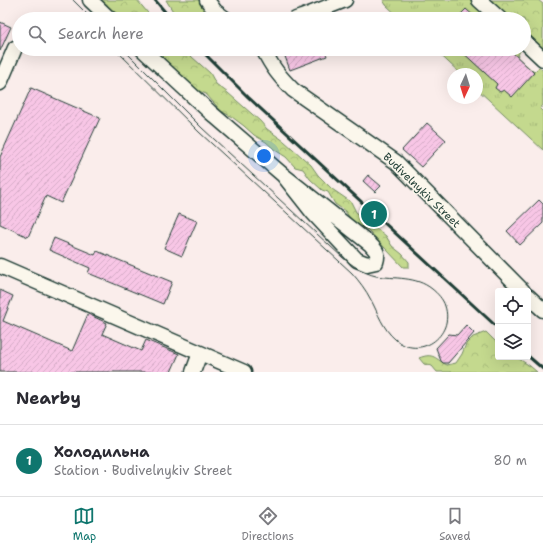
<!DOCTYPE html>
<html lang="en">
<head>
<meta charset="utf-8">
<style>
  :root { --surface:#fff; --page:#f7f7f7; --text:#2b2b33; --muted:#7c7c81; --line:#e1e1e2; --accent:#0f766e }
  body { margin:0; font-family:"Shantell Sans",sans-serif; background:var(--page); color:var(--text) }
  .controls { position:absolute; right:12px; bottom:12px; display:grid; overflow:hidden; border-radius:4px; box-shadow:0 4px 16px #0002 }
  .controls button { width:36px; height:36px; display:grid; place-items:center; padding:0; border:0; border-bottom:1px solid var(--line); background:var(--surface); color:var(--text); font:20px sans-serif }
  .compass { position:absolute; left:447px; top:68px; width:36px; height:36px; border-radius:50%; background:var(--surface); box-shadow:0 4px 16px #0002; rotate:184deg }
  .you { position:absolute; left:264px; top:156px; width:14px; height:14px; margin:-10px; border:3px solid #fff; border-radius:50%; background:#1a73e8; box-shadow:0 0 0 6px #1a73e833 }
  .badge { display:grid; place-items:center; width:26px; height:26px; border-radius:50%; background:var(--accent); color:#fff; font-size:13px; font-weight:700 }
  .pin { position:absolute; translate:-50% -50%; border:2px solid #fff; box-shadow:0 1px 4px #0006 }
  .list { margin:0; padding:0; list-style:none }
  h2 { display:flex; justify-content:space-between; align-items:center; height:52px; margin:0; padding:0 16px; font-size:17px }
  h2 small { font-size:13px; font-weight:400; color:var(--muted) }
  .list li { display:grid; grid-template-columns:26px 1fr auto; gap:12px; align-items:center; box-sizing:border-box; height:72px; padding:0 16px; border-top:1px solid var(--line) }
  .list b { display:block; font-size:15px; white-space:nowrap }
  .list p { margin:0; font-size:13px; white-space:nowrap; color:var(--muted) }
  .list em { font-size:13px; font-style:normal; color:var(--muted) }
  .icon { flex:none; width:22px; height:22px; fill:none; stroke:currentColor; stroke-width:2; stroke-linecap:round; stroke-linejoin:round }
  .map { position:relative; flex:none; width:543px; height:372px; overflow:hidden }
  .search { position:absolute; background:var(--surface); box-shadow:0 4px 16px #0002; left:12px; right:12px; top:12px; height:44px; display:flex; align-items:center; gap:10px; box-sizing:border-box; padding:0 14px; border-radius:22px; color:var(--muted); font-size:15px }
  .sheet { height:124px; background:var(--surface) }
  nav { display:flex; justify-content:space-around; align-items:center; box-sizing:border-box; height:56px; border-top:1px solid var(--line); background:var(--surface); font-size:11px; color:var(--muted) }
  nav a { display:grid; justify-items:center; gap:2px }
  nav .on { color:var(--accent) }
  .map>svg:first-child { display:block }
  .grass { fill:url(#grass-tufts); stroke:#728b61 }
  .forest { fill:url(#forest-crowns); stroke:#728b61 }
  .building { fill:url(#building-hatch); stroke:#1f3d34 }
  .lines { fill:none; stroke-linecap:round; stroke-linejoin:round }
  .minor-casing { stroke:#1f3d34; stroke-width:17 }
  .minor { stroke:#fbf7ec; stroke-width:14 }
  .tram { stroke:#1f3d34; stroke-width:1 }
  .rail { stroke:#1f3d34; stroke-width:3 }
  .labels { text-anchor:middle; stroke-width:3; stroke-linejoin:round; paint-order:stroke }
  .street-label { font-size:11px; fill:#1f3d34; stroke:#fbf7ec }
</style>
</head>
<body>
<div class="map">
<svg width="543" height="372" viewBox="0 0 543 372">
  <defs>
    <pattern id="grass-tufts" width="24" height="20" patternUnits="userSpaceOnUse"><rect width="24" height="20" fill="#c4d98e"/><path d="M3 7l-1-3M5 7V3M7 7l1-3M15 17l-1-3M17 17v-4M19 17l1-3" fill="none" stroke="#a8bb7b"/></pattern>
    <pattern id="forest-crowns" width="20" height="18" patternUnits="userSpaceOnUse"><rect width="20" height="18" fill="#c4d98e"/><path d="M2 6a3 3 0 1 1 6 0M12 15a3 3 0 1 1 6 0" fill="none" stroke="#a8bb7b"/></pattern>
    <pattern id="building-hatch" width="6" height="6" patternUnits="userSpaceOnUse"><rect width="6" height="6" fill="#f8c6e6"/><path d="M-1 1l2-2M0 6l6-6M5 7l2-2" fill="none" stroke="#d4abc6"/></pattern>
  </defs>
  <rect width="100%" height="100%" fill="#faedeb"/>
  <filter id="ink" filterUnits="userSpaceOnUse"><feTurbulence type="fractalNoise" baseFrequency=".025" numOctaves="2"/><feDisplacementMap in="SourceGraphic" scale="8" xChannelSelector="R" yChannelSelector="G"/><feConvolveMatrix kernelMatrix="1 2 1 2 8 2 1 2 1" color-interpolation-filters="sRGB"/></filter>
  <g filter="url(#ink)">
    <path class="grass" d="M383,0H472L493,19H401L386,5Z
      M434,49H521L517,57L534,72L539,67L543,71V105L540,109L543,112V150L477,89V74H461Z"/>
    <path class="forest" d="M100,0H137L153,19H118Z
      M166,0H201L219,19H181L174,13Z
      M487,0H538L543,4V52L524,34V19H507Z
      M153,49H183L210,73L216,84L228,93L260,121L267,129L284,141L311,165L318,175L332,189L351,202L356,212L386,236L392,246L402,254L409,262V267H403L368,230L353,222L345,211L335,204L328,192L322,190L310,179L303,169L295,167L286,157L275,150L266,142L254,135L244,126L232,117L221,111L206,94L197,90L184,81L175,69L161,60Z
      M486,332L495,341L498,342V357H516L530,366L537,372H437L432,366L424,364L419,358C434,352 435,359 447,365L456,363L462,354L466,344L473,337Z"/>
    <path class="building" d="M466,9L477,19H456Z
      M0,22L11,27L0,51Z
      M288,49H324L327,56L290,70L283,51Z
      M459,49H509L534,73L512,97L504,90L500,92L495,88L497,84Z
      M31,88L100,118L61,203L46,196L28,237L0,224V157Z
      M427,123L446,140L421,167L402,150Z
      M368,175L381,186L375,192L363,181Z
      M539,200L543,204V223L520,245L507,231Z
      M179,214L197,221L182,256L164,248Z
      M54,238L95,255L97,251L172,282L163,304L88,273L90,268L49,250Z
      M0,290L13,296L3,321L72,351L88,314L107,323L102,334L141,351L146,340L179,354L171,372H0Z
      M466,325L474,333L448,363H443L441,361L436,348L449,334L457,335Z"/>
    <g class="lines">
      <defs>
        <path id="minor" d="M90,0L110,19
          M207,0L215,11L226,19
          M479,0L500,19
          M296,19L302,17L345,0
          M524,41L543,59
          M142,49L210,112L283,175L370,244C376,251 379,252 376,262L367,264L357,260L313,213L283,175
          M263,49C272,67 279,76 293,90L396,162L523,291
          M0,83L15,48
          M0,266L244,372
          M528,296L543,310
          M193,372L200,353"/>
      </defs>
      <use href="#minor" class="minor-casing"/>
      <use href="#minor" class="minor"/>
      <path class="tram" d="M73,0L92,19
        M115,49L199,132L352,273C359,281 366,290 371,300C378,313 383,329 395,339C419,361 455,336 445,306C443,299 437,293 432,289C416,276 395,279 376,276C363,273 352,265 342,257L202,128L123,49"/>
      <path class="rail" d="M155,0L171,19
        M200,49L248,97L498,328
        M528,356L543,369"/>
    </g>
  </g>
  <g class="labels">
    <g class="street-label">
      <text transform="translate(422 190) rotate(44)" y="4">Budivelnykiv Street</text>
    </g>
  </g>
</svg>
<div class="controls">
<button><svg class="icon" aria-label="locate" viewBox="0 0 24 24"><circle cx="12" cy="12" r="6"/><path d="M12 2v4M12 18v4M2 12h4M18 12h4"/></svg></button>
<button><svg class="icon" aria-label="layers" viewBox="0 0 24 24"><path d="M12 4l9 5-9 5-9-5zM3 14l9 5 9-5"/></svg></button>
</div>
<svg class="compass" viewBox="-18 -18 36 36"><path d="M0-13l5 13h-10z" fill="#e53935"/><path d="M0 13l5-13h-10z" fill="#7c7c81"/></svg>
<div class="you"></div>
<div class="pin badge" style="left:374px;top:214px">1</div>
<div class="search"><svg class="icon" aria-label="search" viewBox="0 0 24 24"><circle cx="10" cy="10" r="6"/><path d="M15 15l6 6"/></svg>Search here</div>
</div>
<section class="sheet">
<h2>Nearby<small></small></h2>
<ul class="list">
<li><span class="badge">1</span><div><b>Холодильна</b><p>Station · Budivelnykiv Street</p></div><em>80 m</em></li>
</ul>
</section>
<nav>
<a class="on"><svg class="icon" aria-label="map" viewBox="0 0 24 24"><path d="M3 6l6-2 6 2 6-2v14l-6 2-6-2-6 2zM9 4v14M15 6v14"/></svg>Map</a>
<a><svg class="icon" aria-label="directions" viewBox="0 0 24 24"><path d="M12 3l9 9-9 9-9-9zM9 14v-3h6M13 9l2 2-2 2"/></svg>Directions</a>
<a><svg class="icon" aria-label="saved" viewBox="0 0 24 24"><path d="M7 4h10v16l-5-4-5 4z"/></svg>Saved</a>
</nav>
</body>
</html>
